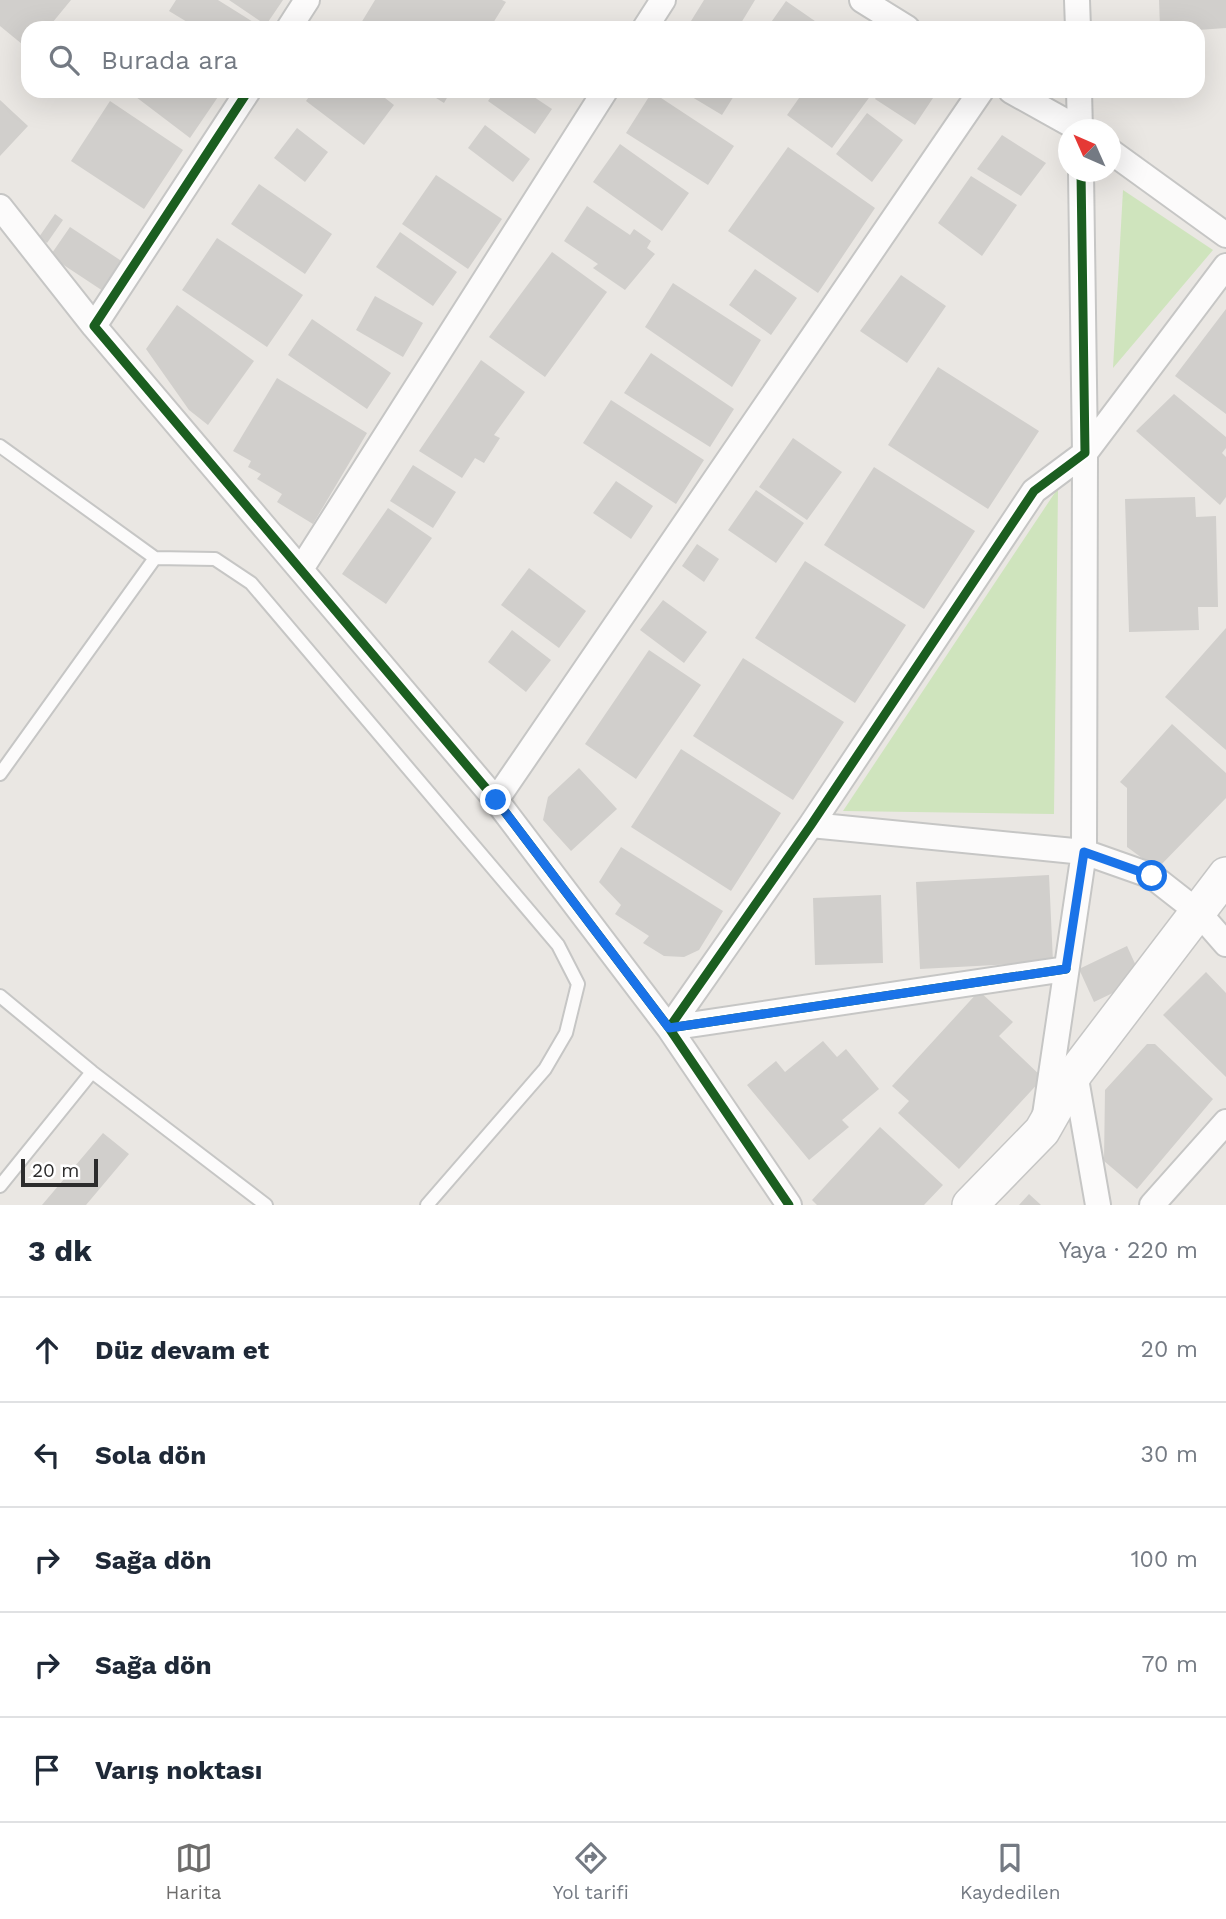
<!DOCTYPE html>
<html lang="tr">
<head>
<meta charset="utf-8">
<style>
  :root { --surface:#fff; --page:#f6f6f7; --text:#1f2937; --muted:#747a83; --line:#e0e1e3; --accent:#6e6d6c }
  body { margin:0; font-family:"Work Sans",sans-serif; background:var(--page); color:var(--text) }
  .compass { position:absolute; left:1058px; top:119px; width:63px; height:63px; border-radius:50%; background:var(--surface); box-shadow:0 7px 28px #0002; rotate:315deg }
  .scale { position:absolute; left:21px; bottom:18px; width:77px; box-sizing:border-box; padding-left:7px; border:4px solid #2c2c2c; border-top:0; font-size:19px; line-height:24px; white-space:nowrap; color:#2c2c2c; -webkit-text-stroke:5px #fff; paint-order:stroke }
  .stop { position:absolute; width:21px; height:21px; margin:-16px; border:5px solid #1a73e8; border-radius:50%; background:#fff }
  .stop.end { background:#1a73e8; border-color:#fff; box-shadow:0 2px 7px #0008 }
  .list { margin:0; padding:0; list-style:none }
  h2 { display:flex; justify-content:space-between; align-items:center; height:91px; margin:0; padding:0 28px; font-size:30px }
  h2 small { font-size:23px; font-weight:400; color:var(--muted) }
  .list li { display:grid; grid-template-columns:46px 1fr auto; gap:21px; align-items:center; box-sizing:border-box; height:105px; padding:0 28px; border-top:2px solid var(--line) }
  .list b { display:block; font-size:26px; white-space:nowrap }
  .list em { font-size:23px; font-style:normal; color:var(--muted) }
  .icon { flex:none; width:38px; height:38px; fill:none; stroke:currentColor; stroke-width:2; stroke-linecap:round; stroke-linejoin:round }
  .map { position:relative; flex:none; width:1226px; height:1205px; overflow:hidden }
  .search { position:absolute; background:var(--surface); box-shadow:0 7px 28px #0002; left:21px; right:21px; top:21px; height:77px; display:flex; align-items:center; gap:18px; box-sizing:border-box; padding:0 24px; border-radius:21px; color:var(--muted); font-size:26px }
  .sheet { height:616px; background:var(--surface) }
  nav { display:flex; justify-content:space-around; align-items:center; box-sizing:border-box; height:98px; border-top:2px solid var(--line); background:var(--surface); font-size:19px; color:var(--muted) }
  nav a { display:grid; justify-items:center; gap:4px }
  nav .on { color:var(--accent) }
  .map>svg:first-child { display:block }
  .green { fill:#cfe4bd }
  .building { fill:#d1cfcc }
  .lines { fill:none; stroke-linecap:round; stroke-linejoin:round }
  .lane-casing { stroke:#c6c6c5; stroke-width:16 }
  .street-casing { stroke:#c6c6c5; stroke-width:28 }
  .secondary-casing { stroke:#c6c6c5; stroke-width:38 }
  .lane { stroke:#fcfbfb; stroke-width:12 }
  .street { stroke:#fcfbfb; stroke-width:24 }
  .secondary { stroke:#fcfbfb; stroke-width:35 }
  .cycleway-casing { stroke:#fff; stroke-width:13 }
  .cycleway { stroke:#1b5e20; stroke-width:9 }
  .route { stroke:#1a73e8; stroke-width:9 }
</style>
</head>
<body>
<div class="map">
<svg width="1226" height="1205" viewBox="0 0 1226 1205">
  <rect width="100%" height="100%" fill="#eae7e3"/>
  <path class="green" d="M1123,190L1213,250L1113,368Z
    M1058,488L1054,814L843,811Z"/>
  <path class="building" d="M0,0H71L48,28H28V49L0,26Z
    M176,0H218L263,28H197L169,11Z
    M229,0H283L266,25Z
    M375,0H502L506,2L490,28H358Z
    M704,0H755L738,28H703L691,21Z
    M1159,0H1226V28L1198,30V28H1160Z
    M786,1L825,28H767Z
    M140,91H222L190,138L136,97Z
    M313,91H376L394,105L364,145L306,101Z
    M425,91H451L444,103Z
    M495,91H525L552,109L535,134L488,101Z
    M682,91H737L722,115Z
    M804,91H874L832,148L787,115Z
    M880,91H935L937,92L915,125L875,99Z
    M652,92L734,146L708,185L626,133Z
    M0,100L28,126L0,156Z
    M110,101L183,150L144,209L71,161Z
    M867,113L903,140L872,182L836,154Z
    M485,125L530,159L513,182L468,148Z
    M297,128L328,152L305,182L274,158Z
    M1002,135L1046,163L1021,196L977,169Z
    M620,144L689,193L662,231L593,182Z
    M788,147L875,208L818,293L728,231Z
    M436,175L502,219L468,269L402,224Z
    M971,176L1017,205L982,256L938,223Z
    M259,184L332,234L305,274L231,224Z
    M587,206L630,235L634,229L651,241L647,248L655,254L625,290L593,268L598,264L564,241Z
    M55,214L63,220L47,243L39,237Z
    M70,227L123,262L103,291L50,256Z
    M400,232L457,272L433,306L376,267Z
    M217,238L303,295L267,347L182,290Z
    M552,252L607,292L545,377L489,337Z
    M755,269L797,298L771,335L729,305Z
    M901,275L946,306L907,363L860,331Z
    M673,283L761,340L732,387L645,327Z
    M375,296L423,323L403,357L356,330Z
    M177,305L254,361L208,425L189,410L146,349Z
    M1226,309V414L1175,376Z
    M312,319L391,373L367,409L288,355Z
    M651,353L734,409L710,447L624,393Z
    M481,360L525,392L494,435L500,438L484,463L475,458L462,478L419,451Z
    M938,367L1039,431L988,509L888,445Z
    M277,378L367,433L313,524L277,502L282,494L257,479L261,474L248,467L251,461L233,451Z
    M1174,394L1226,437V448L1222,453L1226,457V497L1220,505L1136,431Z
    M611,400L704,460L676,504L583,443Z
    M793,438L842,472L807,520L759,487Z
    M413,465L456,492L433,528L390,501Z
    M874,467L975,531L924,609L824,545Z
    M616,481L653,506L631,539L593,513Z
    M756,490L804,523L776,563L728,530Z
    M1195,497L1196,517L1216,516L1218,607H1198L1199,630L1129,632L1125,499Z
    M388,508L432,538L386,604L342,574Z
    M697,544L719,559L704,582L682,566Z
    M805,561L906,625L855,703L755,638Z
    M529,568L586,611L559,648L501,605Z
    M663,600L707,632L684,663L640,630Z
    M1226,628V750L1165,697Z
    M512,630L551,660L526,692L488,662Z
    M649,650L701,685L636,779L585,744Z
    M743,658L844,722L793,800L693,736Z
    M1172,724L1226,773V798L1157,869L1127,847V788L1120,782Z
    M681,749L781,813L731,891L631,827Z
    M579,768L617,809L571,851L543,820L548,797Z
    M621,847L723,911L699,950L684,957L664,956L643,943L649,936L615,914L621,905L599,882Z
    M1049,875L1053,962L920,969L916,882Z
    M881,895L883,963L815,965L813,898Z
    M1127,946L1142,979L1094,1002L1079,969Z
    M1206,972L1226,993V1077L1163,1015Z
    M979,991L1013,1022L999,1036L1043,1078L959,1169L898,1113L909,1101L892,1086Z
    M823,1041L837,1057L846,1049L879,1089L842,1120L849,1127L809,1160L747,1085L776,1061L785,1072Z
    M1147,1044H1155L1213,1099L1137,1189L1104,1161L1105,1090Z
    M880,1127L943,1185L924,1205H817L812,1200Z
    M103,1133L129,1154L86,1205H42Z
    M1029,1194L1041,1205H1019Z"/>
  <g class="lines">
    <defs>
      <path id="lane" d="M0,446L155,558
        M0,774L155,558L215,559L251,583L558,945L578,984L566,1033L545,1069L427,1205
        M0,996L92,1072L266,1205
        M0,1186L92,1072"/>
      <path id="street" d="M862,0L907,28
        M1077,0L1078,28
        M289,28L307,0
        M645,28L663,0
        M248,91L94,326L496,800L669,1028L789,1205
        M1011,91L1081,130
        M1079,91L1080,130
        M1110,151L1226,235
        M0,207L94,326
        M301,569L605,91
        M496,800L981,91
        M811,825L1084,852L1152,876L1198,912L1226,944
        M1066,969L669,1028L811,825L1034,491L1085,453L1081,172
        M1075,1073L1098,1205
        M1045,1115L1084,852L1085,453L1226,266
        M1152,1205L1226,1122"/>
      <path id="secondary" d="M970,1205L1042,1131L1075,1073L1226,875"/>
    </defs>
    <use href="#lane" class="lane-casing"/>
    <use href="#street" class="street-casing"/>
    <use href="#secondary" class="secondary-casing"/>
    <use href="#lane" class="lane"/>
    <use href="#street" class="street"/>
    <use href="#secondary" class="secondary"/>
    <defs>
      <path id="cycleway" d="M248,91L94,326L496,800L669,1028L789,1205
        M1066,969L669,1028L811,825L1034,491L1085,453L1081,172"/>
    </defs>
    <use href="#cycleway" class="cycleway-casing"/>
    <use href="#cycleway" class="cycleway"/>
  </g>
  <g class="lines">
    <path class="route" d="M496,800L669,1028L1066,969L1084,852L1152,876"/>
  </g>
</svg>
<svg class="compass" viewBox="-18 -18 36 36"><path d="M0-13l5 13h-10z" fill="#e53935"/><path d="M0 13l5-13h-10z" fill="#747a83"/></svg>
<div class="scale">20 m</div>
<div class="stop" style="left:1152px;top:876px"></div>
<div class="stop end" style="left:496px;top:800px"></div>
<div class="search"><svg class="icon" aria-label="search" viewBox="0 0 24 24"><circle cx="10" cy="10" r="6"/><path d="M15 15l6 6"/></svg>Burada ara</div>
</div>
<section class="sheet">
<h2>3 dk<small>Yaya · 220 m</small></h2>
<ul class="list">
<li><svg class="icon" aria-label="ahead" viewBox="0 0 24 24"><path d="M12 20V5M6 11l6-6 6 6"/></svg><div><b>Düz devam et</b></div><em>20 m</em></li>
<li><svg class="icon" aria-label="left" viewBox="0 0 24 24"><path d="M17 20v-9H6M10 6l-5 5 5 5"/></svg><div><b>Sola dön</b></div><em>30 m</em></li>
<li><svg class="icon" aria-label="right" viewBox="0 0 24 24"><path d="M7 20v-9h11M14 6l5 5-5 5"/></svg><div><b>Sağa dön</b></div><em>100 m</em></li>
<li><svg class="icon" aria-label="right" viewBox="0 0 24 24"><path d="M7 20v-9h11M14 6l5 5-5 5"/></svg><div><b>Sağa dön</b></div><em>70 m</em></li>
<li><svg class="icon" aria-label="arrive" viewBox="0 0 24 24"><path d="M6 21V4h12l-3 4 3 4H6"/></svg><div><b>Varış noktası</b></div></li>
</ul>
</section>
<nav>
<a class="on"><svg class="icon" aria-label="map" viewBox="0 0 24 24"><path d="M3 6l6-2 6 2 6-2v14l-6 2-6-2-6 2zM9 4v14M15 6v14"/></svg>Harita</a>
<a><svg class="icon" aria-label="directions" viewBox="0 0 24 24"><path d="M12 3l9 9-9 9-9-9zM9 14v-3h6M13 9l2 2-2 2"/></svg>Yol tarifi</a>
<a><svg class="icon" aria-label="saved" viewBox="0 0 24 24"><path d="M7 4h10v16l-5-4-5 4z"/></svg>Kaydedilen</a>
</nav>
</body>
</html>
